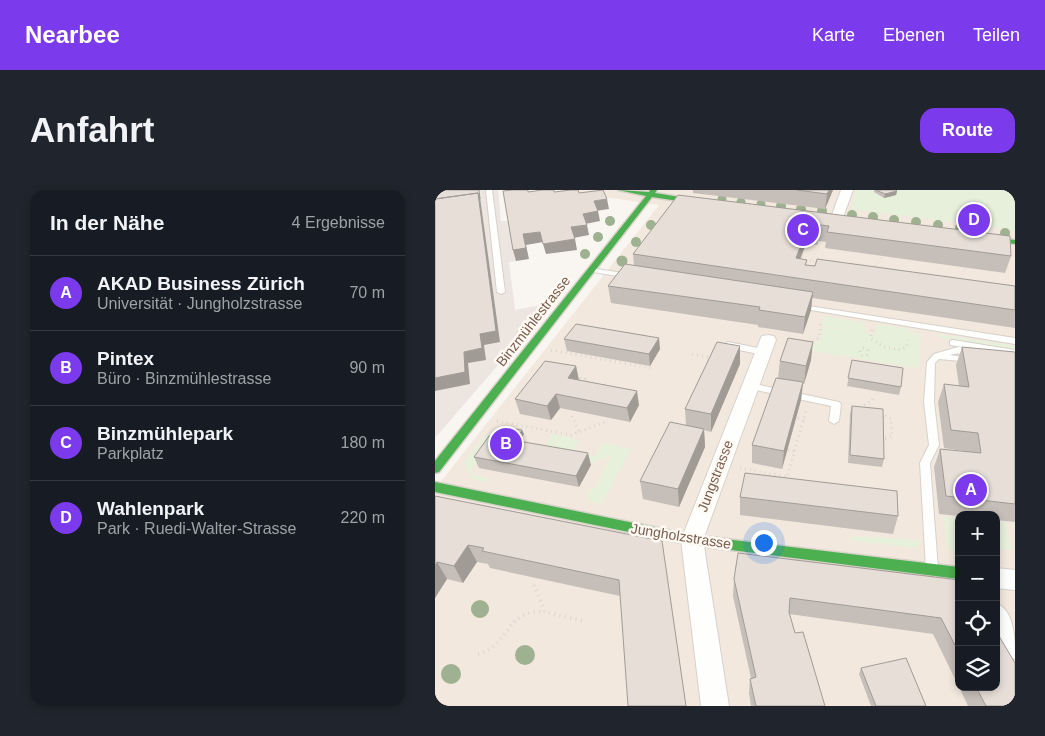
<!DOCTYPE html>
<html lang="de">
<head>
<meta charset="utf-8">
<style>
  :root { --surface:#171b24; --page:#20242c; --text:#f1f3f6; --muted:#9ea1a6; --line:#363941; --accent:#7c3aed }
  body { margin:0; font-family:Helvetica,sans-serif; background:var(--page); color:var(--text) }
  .controls { position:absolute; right:15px; bottom:15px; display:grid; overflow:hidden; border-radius:10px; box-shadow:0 2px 8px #0003 }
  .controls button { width:45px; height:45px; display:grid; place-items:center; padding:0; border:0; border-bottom:1px solid var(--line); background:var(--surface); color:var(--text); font:25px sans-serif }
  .you { position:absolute; left:328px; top:352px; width:18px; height:18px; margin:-12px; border:4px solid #fff; border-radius:50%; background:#1a73e8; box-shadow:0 0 0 8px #1a73e833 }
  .badge { display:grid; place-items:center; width:32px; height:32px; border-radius:50%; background:var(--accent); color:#fff; font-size:16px; font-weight:700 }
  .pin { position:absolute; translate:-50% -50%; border:2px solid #fff; box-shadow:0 1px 5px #0006 }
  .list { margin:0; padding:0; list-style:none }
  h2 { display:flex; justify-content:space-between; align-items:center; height:65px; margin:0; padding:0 20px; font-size:21px }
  h2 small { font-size:16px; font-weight:400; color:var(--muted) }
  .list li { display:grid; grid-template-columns:32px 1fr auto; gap:15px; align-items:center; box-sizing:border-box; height:75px; padding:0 20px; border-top:1px solid var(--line) }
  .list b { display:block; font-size:19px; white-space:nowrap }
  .list p { margin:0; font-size:16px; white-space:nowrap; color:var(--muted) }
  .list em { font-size:16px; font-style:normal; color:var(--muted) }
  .icon { flex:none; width:28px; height:28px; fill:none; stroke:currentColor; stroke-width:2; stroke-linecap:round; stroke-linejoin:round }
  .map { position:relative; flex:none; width:580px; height:516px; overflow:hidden; border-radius:15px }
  header { display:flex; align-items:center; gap:30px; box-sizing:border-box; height:70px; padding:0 25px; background:var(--accent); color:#fff }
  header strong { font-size:24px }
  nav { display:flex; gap:28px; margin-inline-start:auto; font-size:18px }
  .intro { display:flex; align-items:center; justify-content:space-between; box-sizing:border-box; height:120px; padding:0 30px }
  h1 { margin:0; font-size:35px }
  .button { padding:12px 22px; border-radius:15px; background:var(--accent); color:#fff; font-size:18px; font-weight:700 }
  main { display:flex; gap:30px; padding:0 30px }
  aside { flex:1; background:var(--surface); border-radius:15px; box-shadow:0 2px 8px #0003 }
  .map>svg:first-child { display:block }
  .residential { fill:#f2e8de; fill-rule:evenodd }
  .industrial { fill:#ede5e0 }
  .green { fill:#e7f0db }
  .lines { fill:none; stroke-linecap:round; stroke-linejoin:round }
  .lane-casing { stroke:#d7d1cb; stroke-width:2 }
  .street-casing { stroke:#d7d1cb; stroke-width:2 }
  .fast-casing { stroke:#d9d2cb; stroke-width:3 }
  .path-far2 { stroke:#dcd5d0; stroke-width:2; stroke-dasharray:0.5 2.5; stroke-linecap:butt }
  .path-far1 { stroke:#dcd5d0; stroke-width:3; stroke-dasharray:1 4; stroke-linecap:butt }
  .path { stroke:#dcd5d0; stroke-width:4; stroke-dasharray:1 4.5; stroke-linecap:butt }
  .lane { fill:#fefefd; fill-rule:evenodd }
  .street { fill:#fefefd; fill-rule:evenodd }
  .fast { fill:#4caf50; fill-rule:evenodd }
  .tree { fill:#9eb190 }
  .wall { fill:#c6bfb9 }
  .shaded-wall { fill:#a19b96 }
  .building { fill:#e6ded7; stroke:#a19b96 }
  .labels { text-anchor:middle; stroke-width:5; stroke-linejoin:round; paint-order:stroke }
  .street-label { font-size:14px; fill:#7a5c4d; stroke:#fffaf3 }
</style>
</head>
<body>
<header>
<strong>Nearbee</strong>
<nav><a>Karte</a><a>Ebenen</a><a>Teilen</a></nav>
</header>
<div class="intro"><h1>Anfahrt</h1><a class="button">Route</a></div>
<main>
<aside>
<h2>In der Nähe<small>4 Ergebnisse</small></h2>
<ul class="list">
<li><span class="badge">A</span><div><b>AKAD Business Zürich</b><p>Universität · Jungholzstrasse</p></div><em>70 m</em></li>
<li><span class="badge">B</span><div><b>Pintex</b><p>Büro · Binzmühlestrasse</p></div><em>90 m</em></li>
<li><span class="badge">C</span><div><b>Binzmühlepark</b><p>Parkplatz</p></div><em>180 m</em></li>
<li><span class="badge">D</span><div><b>Wahlenpark</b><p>Park · Ruedi-Walter-Strasse</p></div><em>220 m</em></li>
</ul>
</aside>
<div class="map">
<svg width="580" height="516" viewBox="0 0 580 516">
  <rect width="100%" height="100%" fill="#f9f5f0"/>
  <path class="residential" d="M122,0H580V516H0V299L224,15ZM524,325H561V497H524Z"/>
  <path class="industrial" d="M0,0H63L66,31H74L81,71L74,72L80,120L111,114L75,161L0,248Z"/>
  <path class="green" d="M421,0H580V40L415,19Z
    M388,126L430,133V143L440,144L443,134L474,139V142L486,144L483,178L366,159L386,149L387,137L429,143L388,136Z
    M503,144L580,156V159L502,147Z
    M117,244L145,250L138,262L160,266L168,253L196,259L167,314L156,312L152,307L156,298H160L176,266H173L170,270L162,269L159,274L106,262Z
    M50,245L59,246L36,281L39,285L54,288L51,292L35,288L29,272Z
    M509,326L524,328V364L512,358Z
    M561,332L571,333L576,360L561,358Z
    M422,346C432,347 481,349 485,351L486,354L480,358L415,350V347Z"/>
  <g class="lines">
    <defs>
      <path id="lane" d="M51,0H57L70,102L66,104L62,102Z
        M155,78L195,84L199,86L195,88L158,82H155Z
        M361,114L580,148V154L364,118L360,116Z
        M518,150L580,160V166L541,159V163C532,165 524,162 515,165L537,168L538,170L537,172L504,169L500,173L499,212L504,255L495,273L503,379L501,383L497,384L493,383L491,379L485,273L494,255L489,212L492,172L499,164L523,157L534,158L515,155V151Z
        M293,152L328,159L332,162L328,165L290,157L289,155Z
        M315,193L404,212L406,214L404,231L399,234L394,231L396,216L312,198L310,196Z"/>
      <path id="street" d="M406,0H418L407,30L401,34L395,30Z
        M333,145L339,146L341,150L268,350L294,516H266L246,350L325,150L327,146Z
        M561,378L580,380V400L561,398Z
        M561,413C580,421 580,449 580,469C557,460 561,434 561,413Z"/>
      <path id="fast" d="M183,0L214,2L215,0H222L220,3L276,12L280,14L276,16L217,7L4,282L0,283V271L211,6Z
        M536,45L580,50V54L539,49L535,47Z
        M0,292L257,345L524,377V389L257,355L0,302Z"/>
    </defs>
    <use href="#lane" class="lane-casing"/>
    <use href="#street" class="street-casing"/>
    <use href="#fast" class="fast-casing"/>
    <path class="path-far2" d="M375,71L383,72
      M375,72L387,52
      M422,74L458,79
      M441,76L447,66
      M525,90L531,77"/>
    <path class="path-far1" d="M437,140L435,148L449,157L466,160L472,156L473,150
      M373,153L384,148L386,131
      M425 162a4 4 0 1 1 8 0a4 4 0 1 1-8 0Z
      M116,160L216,178L217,176
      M257,164L278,168
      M140,187L150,189L146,194
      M425,218L437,210L439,205
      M446,223L456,229L457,246L449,249
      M137,226L144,242
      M363,228L369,230
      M62,231L136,245L170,232
      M353,260L359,261
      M305,278L352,287L371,221"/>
    <path class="path" d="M99,395L110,422L149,431
      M43,464C77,454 70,419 110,422"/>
    <use href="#lane" class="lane"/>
    <use href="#street" class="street"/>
    <use href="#fast" class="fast"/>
  </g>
  <g class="tree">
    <circle cx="287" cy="9" r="4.5"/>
    <circle cx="306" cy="12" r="4.5"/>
    <circle cx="326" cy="14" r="4.5"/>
    <circle cx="346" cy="16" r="5"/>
    <circle cx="366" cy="19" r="5"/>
    <circle cx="387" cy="21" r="5"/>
    <circle cx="417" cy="25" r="5"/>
    <circle cx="438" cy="27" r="5"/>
    <circle cx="459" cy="30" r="5"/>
    <circle cx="175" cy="31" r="5"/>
    <circle cx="481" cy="32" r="5"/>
    <circle cx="216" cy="35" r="5"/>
    <circle cx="503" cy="35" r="5"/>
    <circle cx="525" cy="38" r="5"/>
    <circle cx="547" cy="41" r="5"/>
    <circle cx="570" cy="43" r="5"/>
    <circle cx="163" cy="47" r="5"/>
    <circle cx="201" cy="52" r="5"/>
    <circle cx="150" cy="64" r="5"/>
    <circle cx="187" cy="71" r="5.5"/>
    <circle cx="45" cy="419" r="9"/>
    <circle cx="90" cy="465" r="10"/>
    <circle cx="16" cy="484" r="10"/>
  </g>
  <path class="wall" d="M258,0H398L390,19L258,3Z
    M439,0H461L462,1L461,5L449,8L439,2Z
    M243,5L576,66L570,83L390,58L391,52L383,51L382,55L371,53L366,69L371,75L580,96V138L377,108L376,120L368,144L323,137V135L176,113L173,96L199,76L198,64Z
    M129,149L225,159L215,176L132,161Z
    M305,156V174L276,242L269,240L270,257L244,317L208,309L205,291L251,235L250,219Z
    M527,157L580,162V332L561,330V325H524V326L504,324L499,277L505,259L535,262L509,258L503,212L509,194L524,196L521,175Z
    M376,170L369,194H368L366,210L347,279L317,273V255L343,188L345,171Z
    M417,170L466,197L464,205L412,196Z
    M141,176L144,190L204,215L195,232L125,218L116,230L85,224L80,209Z
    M417,216L449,269L447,277L413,273L415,224Z
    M89,244L84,251L156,275L144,297L44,278L39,267L61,247Z
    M0,306L227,351L185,406L55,378L53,374L42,372L28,393L12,389L0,408Z
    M305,307L463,326L458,344L305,325Z
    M299,389L524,390V497L498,444L354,424L360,443L390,516H316L314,503L315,489L316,488L298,406Z
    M426,478L491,516H436L424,484Z
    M524,497H561L580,516H533Z"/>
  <path class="shaded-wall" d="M44,0L65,152L49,155L51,170L33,173L35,194L0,201V188L29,162L45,144L0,19Z
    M394,0H398L390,19L392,4Z
    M462,1L461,5L449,8L450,4Z
    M172,9L174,19L160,21L159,11Z
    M163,21L165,31L150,34L148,24Z
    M152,35L154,45L138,48L136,37Z
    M385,35L383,51L382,55L384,39Z
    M373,37L371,53L359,85L361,68Z
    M105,42L108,52L91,55L94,69L81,71L78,60L88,44Z
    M140,49L142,60L111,64L108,54Z
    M378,102L376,120L368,144L370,127Z
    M224,148L225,159L215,176L214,164Z
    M378,152L376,170L369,194L371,176Z
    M305,156V174L276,242V224Z
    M141,176L144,191L133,188Z
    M368,192L366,210L347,279L349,261Z
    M202,201L204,215L195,232L192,218Z
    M121,204L125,218L116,230L112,216Z
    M269,239L270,257L244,317L243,299Z
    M87,240L89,244L78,261L77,256Z
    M153,263L156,275L144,297L141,286Z
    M33,355L42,372L28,393L19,376Z
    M2,372L12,389L0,408V376Z"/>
  <path class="building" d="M0,0H44L45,9L43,3L0,9Z
    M78,0H93V2L107,0H119V2L136,0H143L144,3L168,0L172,9L159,11L163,21L148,24L152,35L136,37L140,49L108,54L105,42L88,44L91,58L78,60L68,1Z
    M362,0H394L392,4Z
    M441,0H461L462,1L450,4Z
    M43,3L61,141L45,144L47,158L29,162L30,182L0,188V9Z
    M243,5L575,46L576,66L392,42L394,36L385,35L384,39L373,37L361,68L372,70L370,75L380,76L382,69L580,96V120L198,64Z
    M190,74L378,102L370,127L324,120L325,117L173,96Z
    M141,134L224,148L214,164L129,149Z
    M353,148L378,152L371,176L345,171Z
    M282,152L305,156L276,224L250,219Z
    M527,157L580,162V314L511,306L505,259L546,263L543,243L516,240L509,194L534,197Z
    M417,170L468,178L466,197L413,188Z
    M110,171L141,176L133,188L202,201L192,218L121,204L112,216L80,209Z
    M341,188L368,192L349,261L317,255Z
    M417,216L448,219L449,269L415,265Z
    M235,232L269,239L243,299L205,291Z
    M68,237L87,240L81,250L61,247Z
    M54,246L153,263L141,286L39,267Z
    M310,283L462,301L463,326L305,307Z
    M0,306L227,351L251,516H193L184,390L47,361L49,358L33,355L19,376L2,372L0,376Z
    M303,363L524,390V463L506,428L355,408L354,422L360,443L368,442L390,516H321L315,489L321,487L299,389Z
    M561,441L580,473V516H551L541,497H561Z
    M471,468L491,516H441L426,478Z"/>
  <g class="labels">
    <g class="street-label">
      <text transform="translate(98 131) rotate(-52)" y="5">Binzmühlestrasse</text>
      <text transform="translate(280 286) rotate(-69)" y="5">Jungstrasse</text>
      <text transform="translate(246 346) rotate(9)" y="5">Jungholzstrasse</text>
    </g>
  </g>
</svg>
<div class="controls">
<button>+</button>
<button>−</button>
<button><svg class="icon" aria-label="locate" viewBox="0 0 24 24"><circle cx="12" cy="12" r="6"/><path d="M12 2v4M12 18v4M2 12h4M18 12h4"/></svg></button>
<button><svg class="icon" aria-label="layers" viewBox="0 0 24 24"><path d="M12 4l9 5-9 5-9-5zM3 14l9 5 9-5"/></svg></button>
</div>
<div class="you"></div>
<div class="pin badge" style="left:536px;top:300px">A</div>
<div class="pin badge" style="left:71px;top:254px">B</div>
<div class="pin badge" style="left:368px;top:40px">C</div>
<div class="pin badge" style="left:539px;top:30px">D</div>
</div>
</main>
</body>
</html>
